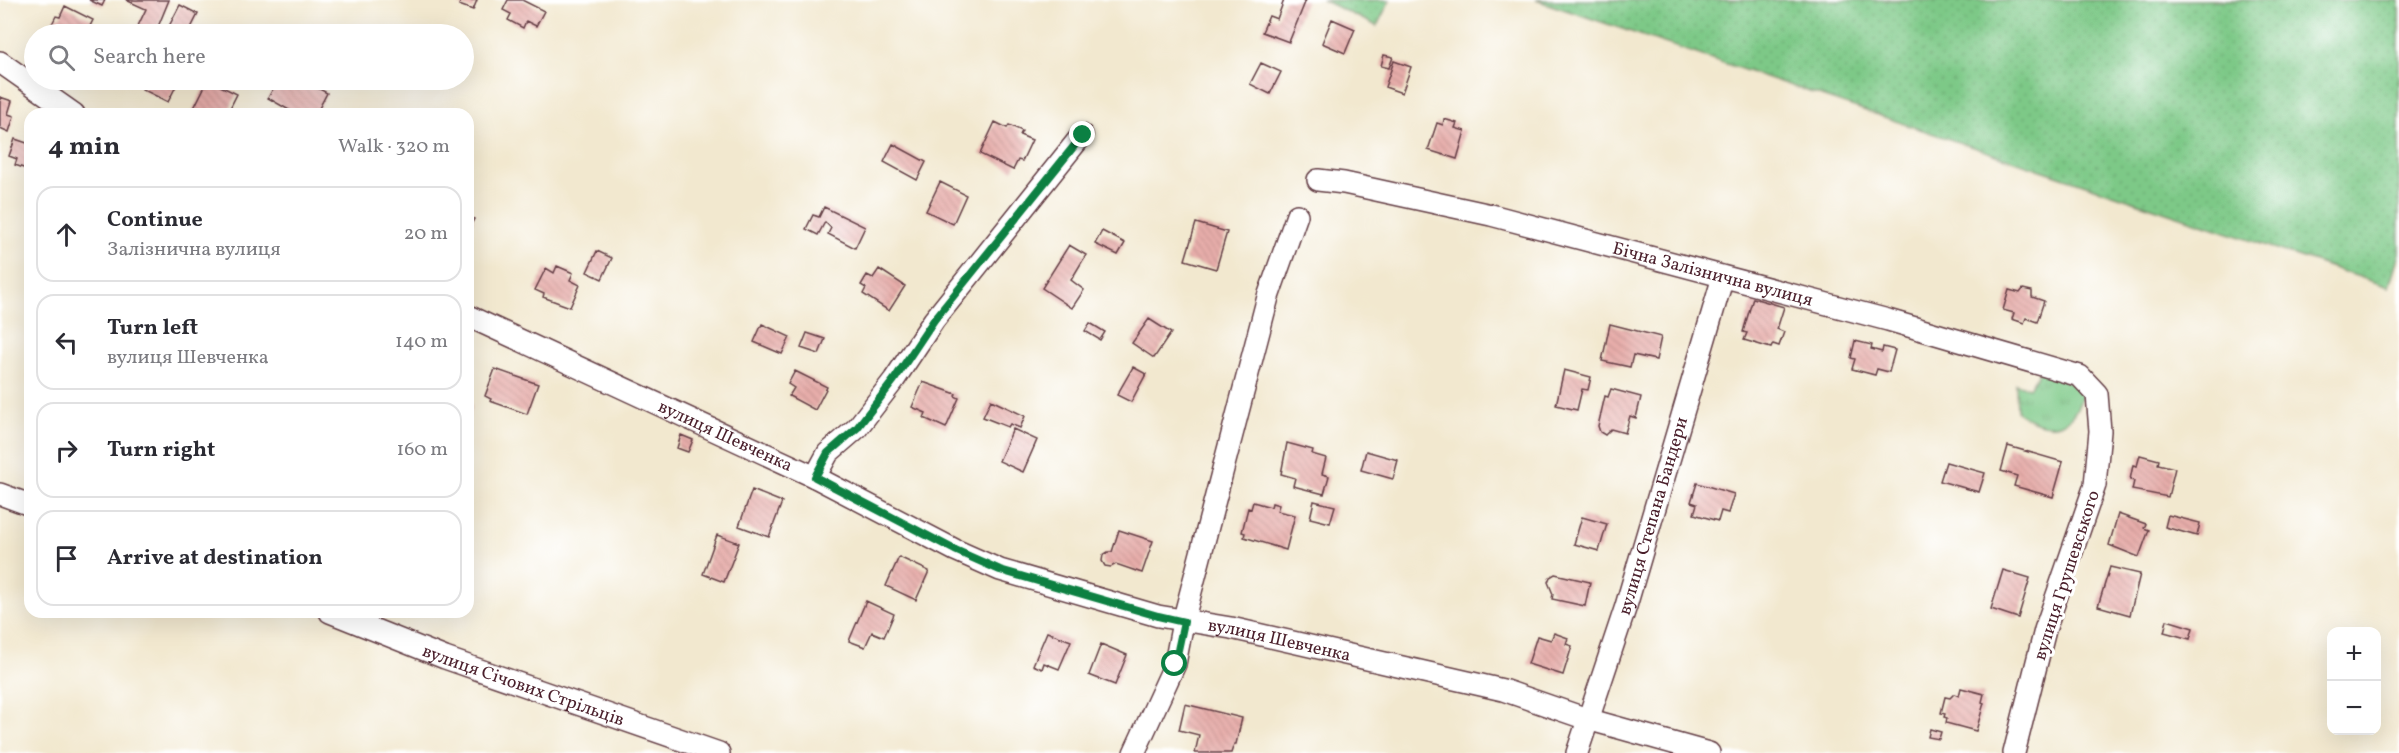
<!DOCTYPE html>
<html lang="en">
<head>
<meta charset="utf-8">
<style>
  :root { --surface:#fff; --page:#f7f7f7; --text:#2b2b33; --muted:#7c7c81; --line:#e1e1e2 }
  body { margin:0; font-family:Vollkorn,serif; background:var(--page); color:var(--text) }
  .controls { position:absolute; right:18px; bottom:18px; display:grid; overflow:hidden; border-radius:12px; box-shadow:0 6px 24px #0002 }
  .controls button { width:54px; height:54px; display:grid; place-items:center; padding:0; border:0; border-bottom:2px solid var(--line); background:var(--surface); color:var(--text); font:30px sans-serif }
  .stop { position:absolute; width:18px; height:18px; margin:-14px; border:4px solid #0b8043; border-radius:50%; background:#fff }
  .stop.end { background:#0b8043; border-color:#fff; box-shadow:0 2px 6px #0008 }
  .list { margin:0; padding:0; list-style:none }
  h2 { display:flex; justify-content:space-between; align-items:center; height:78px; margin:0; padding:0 24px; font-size:26px }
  h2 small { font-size:20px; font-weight:400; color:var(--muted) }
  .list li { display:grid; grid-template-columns:39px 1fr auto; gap:18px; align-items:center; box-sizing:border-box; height:96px; margin:0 12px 12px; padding:0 12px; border:2px solid var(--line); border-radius:18px }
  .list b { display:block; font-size:22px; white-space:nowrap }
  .list p { margin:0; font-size:20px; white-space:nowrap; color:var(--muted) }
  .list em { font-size:20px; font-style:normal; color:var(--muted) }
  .icon { flex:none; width:33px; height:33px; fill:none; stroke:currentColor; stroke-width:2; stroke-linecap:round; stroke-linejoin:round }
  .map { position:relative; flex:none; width:2399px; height:753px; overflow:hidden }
  .search { position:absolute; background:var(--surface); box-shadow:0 6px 24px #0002; left:24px; top:24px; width:450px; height:66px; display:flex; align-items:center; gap:15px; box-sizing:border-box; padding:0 21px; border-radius:33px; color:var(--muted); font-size:22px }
  .panel { position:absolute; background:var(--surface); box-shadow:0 6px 24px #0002; left:24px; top:108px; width:450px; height:510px; border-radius:18px }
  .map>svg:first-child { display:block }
  .grass { fill:url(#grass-tufts); stroke:#647459; stroke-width:1.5 }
  .garden { fill:url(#garden-dots); stroke:#647459; stroke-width:1.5 }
  .building { fill:url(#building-back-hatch) }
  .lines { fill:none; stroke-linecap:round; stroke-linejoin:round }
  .street-casing { stroke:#633d44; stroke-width:24 }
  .street { stroke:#fff; stroke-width:21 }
  .route { stroke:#0b8043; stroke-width:8 }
  .labels { text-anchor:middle; stroke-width:6; stroke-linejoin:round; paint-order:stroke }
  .street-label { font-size:18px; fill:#4a1f2b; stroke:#fff }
</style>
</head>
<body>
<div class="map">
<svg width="2399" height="753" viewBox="0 0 2399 753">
  <defs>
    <pattern id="grass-tufts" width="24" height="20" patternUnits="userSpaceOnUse" patternTransform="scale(1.5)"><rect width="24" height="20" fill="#7dc987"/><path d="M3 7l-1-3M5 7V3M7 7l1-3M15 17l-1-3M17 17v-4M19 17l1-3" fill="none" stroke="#6eac75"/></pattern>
    <pattern id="garden-dots" width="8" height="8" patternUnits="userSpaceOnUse" patternTransform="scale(1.5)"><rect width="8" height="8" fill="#7dc987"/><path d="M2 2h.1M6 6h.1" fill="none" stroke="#6eac75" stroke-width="1.8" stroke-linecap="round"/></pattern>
    <pattern id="building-back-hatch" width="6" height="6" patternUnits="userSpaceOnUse" patternTransform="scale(1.5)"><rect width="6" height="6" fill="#e7adaa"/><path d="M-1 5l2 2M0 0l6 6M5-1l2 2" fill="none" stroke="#c89492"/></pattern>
  </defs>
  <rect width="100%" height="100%" fill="#fff"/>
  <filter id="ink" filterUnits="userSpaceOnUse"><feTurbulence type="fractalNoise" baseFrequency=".0167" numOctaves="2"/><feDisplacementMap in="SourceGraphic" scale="12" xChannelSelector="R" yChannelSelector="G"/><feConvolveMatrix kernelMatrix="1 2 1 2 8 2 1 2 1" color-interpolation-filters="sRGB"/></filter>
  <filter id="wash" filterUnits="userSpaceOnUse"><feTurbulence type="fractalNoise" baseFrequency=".008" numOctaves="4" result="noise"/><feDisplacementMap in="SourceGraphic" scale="24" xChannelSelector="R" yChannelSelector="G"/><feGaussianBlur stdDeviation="1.35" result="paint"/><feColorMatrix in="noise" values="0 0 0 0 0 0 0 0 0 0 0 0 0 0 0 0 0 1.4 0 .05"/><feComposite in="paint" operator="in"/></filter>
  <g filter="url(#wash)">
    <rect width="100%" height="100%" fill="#f2e8cf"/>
    <path class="grass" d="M2040,371L2084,388C2075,430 2050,434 2017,412L2016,384L2029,388Z"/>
    <path class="garden" d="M1322,0H1390L1377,26Z
      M1536,0H2399V253L2389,287Z"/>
    <g id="blocks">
      <path class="building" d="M89,0H105L102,6Z
        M126,0H169L155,34L137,28L146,9Z
        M461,0H477L473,10L459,5Z
        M508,0H522L544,11L536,26L526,21L523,28L508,20L511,14L503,10Z
        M1284,0H1306L1289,42L1262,32L1269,16L1277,19Z
        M180,5L198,14L188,34H165Z
        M65,6L93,20L86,34H47L56,16L60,17Z
        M1332,19L1355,29L1345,53L1322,43Z
        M1384,55L1393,57L1389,68L1381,66Z
        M1394,61L1411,67L1402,93L1385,87Z
        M1261,63L1281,72L1270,94L1250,84Z
        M146,80H179L168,102L142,89Z
        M208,80L237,94L227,114H191Z
        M278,80H303L327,93L316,114H296L268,98Z
        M0,97L12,101L8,114L14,116L9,132L0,128Z
        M1444,119L1457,123L1455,128L1465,131L1457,159L1428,150L1437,123L1443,125Z
        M995,122L1007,128L1009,125L1022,131L1020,135L1032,140L1022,161L1018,160L1013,170L980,154Z
        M15,139L30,144L29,170L15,165L17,159L9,156Z
        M893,144L926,162L917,180L884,162Z
        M940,182L966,195L953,224L926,211Z
        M824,207L865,227L855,248L828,234L831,228L825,222L818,235L806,229L813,215L819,217Z
        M468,216L474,219L468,230Z
        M1196,223L1227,232L1216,269L1185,260Z
        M1102,231L1125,243L1118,255L1095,244Z
        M1069,245L1086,255L1071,280L1084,290L1072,308L1042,288Z
        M597,251L612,258L602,279L587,272Z
        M557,266L573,273L570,280L580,285L570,307L543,297L544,294L535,290L546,268L554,273Z
        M879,269L905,286L889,311L863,294L866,288L861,285L867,275L873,278Z
        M2023,289L2032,291V297L2044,301L2037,322L2026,318L2024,323L2012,319L2014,313L2003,310L2009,290L2020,293Z
        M1753,298L1784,307L1777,329L1784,332L1779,346L1773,344L1771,348L1744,340L1747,333L1743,332Z
        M1149,319L1171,333L1154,358L1132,343Z
        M1090,323L1105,332L1100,340L1085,331Z
        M762,324L790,337L782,354L754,342Z
        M1610,324L1661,337L1656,360L1633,355L1630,367L1602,361Z
        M807,333L825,339L819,354L801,348Z
        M1855,341L1872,345L1871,349L1882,352L1883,347L1895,350L1889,372L1877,369L1875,375L1852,369L1855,359L1851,358Z
        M1133,367L1146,374L1131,402L1117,395Z
        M495,369L538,384L527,414L490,401L491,399L485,396Z
        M1564,370L1591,377L1588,390L1582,389L1577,410L1556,405Z
        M795,371L827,387L815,410L789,396L794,388L788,384Z
        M923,382L956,394L955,396L959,398L946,428L924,418L926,413L912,407Z
        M1611,389L1641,397L1636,418L1630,416L1625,433L1611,429L1605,435L1600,432L1598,426L1605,396L1608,397Z
        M991,400L1025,416L1020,428L1010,424L1008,427L983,417Z
        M468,404L472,405L469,419H468Z
        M1013,429L1037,440L1023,472L999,461Z
        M681,435L693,440L688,452L677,448Z
        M1287,443L1313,450L1312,454L1326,458L1322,474L1329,476L1324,494L1293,486L1295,478L1281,474Z
        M2008,446L2063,462L2053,497L2014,486L2017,476L2001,471Z
        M1366,451L1398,460L1393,479L1361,470Z
        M2140,455L2159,460L2158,464L2175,468L2168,497L2132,490L2134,481L2130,480L2133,465L2137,466Z
        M1946,462L1985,473L1979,492L1940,481Z
        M1697,483L1734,494L1728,513L1721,511L1718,521L1694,514L1697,504L1691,502Z
        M752,490L782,502L769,537L739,526Z
        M1314,501L1335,506L1330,523L1310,518Z
        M1253,502L1271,507L1272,503L1279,505L1277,511L1295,515L1286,550L1244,537L1245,533L1242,532L1248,508L1251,509Z
        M2118,514L2146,524L2144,528L2149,530L2139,557L2109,545Z
        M2168,515L2200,523L2197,536L2165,527Z
        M1582,517L1607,524L1599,551L1574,544Z
        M1119,530L1153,541L1142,573L1116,564L1111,567L1105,566L1102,561L1103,555L1108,552H1112Z
        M717,535L739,543L724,582L703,574Z
        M899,557L929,571L916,600L886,586Z
        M2110,567L2140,574L2130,615L2098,606Z
        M2003,570L2030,578L2018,618L1991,609Z
        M1555,574L1590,582L1585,606L1552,599L1553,594L1548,582L1550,577Z
        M866,601L894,614L884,637L872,632L865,647L849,641Z
        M2167,620L2193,628L2190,639L2164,632Z
        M1047,632L1071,641L1059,669L1044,663L1042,669L1033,665Z
        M1554,633L1568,638L1566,644L1572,646L1563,675L1528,664L1537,636L1551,640Z
        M1101,644L1127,655L1115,685L1089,675Z
        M1961,688L1984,694L1982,702L1984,703L1976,731L1946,723L1947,718L1944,717L1945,714L1941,713L1945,697L1950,698L1954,694L1959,696Z
        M1185,704L1242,718L1236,744H1234L1231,753H1195L1199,735L1179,730Z
        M1930,729L1941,732L1939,739L1928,737Z"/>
    </g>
  </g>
  <g filter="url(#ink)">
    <use href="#blocks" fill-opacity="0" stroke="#633d44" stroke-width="1.5"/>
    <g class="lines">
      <defs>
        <g id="street">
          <path d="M0,62L74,114"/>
          <path id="s1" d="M1318,180L1344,183L1491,215L1888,320L2080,376L2097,394L2100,431L2095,485L2045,630L2014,753"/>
          <path id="s2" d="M468,316L815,477L955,550L1000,570L1158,616L1231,628L1503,690L1587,719L1709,753"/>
          <path d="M815,477L828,453L857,428L894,380L934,320L1082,135"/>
          <path d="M0,494L30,505"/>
          <path id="s3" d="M330,612L445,658L719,753"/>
          <path d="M1134,753L1175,664L1183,622L1268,297L1297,215"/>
          <path id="s4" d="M1577,753L1626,606L1723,277"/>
        </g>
      </defs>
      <use href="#street" class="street-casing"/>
      <use href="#street" class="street"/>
    </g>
  </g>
  <g class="lines" filter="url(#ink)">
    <path class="route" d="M1083,135L934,320L894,380L857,428L828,453L815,477L955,550L1000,570L1158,616L1184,622L1175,664"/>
  </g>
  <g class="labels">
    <g class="street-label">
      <text dy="6" stroke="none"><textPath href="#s1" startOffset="406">Бічна Залізнична вулиця</textPath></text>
      <text dy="6" stroke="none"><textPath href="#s2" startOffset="284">вулиця Шевченка</textPath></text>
      <text dy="6" stroke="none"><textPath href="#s4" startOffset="249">вулиця Степана Бандери</textPath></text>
      <text transform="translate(2066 575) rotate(-72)" y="6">вулиця Грушевського</text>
      <text dy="6" stroke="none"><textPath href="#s2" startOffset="878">вулиця Шевченка</textPath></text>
      <text dy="6" stroke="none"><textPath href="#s3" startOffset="207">вулиця Січових Стрільців</textPath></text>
    </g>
  </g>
</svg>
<div class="controls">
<button>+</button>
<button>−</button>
</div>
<div class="stop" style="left:1175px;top:664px"></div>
<div class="stop end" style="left:1083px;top:135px"></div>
<div class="search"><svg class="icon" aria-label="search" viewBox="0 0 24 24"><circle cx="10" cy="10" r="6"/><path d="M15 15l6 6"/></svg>Search here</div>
<section class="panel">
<h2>4 min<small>Walk · 320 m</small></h2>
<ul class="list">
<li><svg class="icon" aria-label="ahead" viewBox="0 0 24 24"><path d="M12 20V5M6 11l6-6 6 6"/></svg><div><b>Continue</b><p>Залізнична вулиця</p></div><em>20 m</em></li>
<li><svg class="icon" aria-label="left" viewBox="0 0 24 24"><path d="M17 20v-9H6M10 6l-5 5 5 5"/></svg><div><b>Turn left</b><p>вулиця Шевченка</p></div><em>140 m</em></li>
<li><svg class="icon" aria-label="right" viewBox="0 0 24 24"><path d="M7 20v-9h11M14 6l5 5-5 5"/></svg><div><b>Turn right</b></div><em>160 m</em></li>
<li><svg class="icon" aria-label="arrive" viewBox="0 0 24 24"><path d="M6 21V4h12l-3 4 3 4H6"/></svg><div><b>Arrive at destination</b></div></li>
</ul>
</section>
</div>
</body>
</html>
